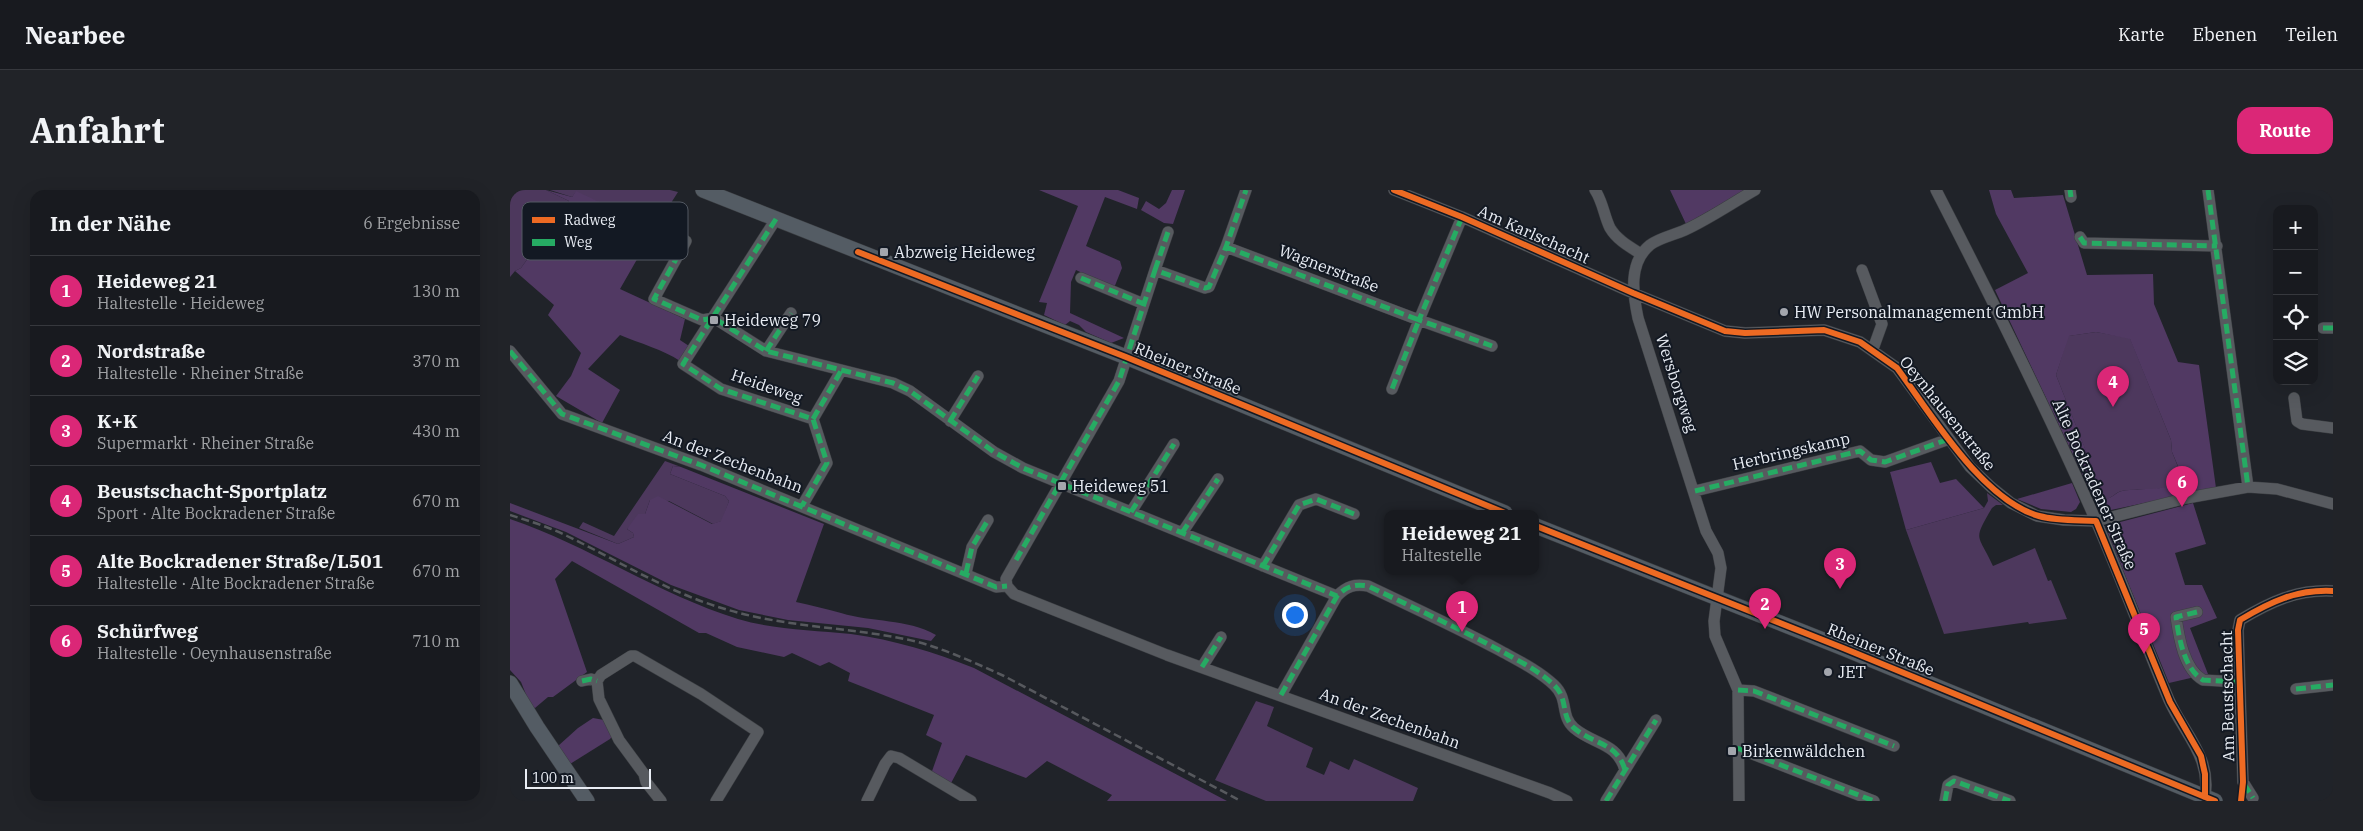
<!DOCTYPE html>
<html lang="de">
<head>
<meta charset="utf-8">
<style>
  :root { --surface:#181a1f; --page:#212328; --text:#f1f3f6; --muted:#9fa1a4; --line:#36383d; --accent:#db2777 }
  body { margin:0; font-family:"IBM Plex Serif",serif; background:var(--page); color:var(--text) }
  .controls { position:absolute; right:15px; top:15px; display:grid; overflow:hidden; border-radius:10px; box-shadow:0 5px 20px #0002 }
  .controls button { width:45px; height:45px; display:grid; place-items:center; padding:0; border:0; border-bottom:1px solid var(--line); background:var(--surface); color:var(--text); font:25px sans-serif }
  .scale { position:absolute; left:15px; bottom:12px; width:126px; box-sizing:border-box; padding-left:5px; border:2px solid #e9edf4; border-top:0; font-size:14px; line-height:18px; white-space:nowrap; color:#e9edf4; -webkit-text-stroke:4px #131923; paint-order:stroke }
  .you { position:absolute; left:784px; top:424px; width:18px; height:18px; margin:-12px; border:4px solid #fff; border-radius:50%; background:#1a73e8; box-shadow:0 0 0 8px #1a73e833 }
  .badge { display:grid; place-items:center; width:32px; height:32px; border-radius:50%; background:var(--accent); color:#fff; font-size:16px; font-weight:700 }
  .pin { position:absolute; translate:-50% -41px; filter:drop-shadow(0 1px 2px #0008) }
  .pin::after { content:''; position:absolute; top:26px; width:18px; height:15px; background:inherit; clip-path:polygon(0 0,100% 0,50% 100%) }
  .popup { position:absolute; left:874px; top:320px; width:155px; height:65px; box-sizing:border-box; display:grid; place-content:center; border-radius:10px; background:var(--surface); filter:drop-shadow(0 1px 4px #0005); font-size:16px; white-space:nowrap; color:var(--muted) }
  .popup b { font-size:19px; color:var(--text) }
  .popup::after { content:''; position:absolute; left:50%; top:100%; margin-left:-10px; border:10px solid transparent; border-top-color:var(--surface) }
  .list { margin:0; padding:0; list-style:none }
  h2 { display:flex; justify-content:space-between; align-items:center; height:65px; margin:0; padding:0 20px; font-size:21px }
  h2 small { font-size:16px; font-weight:400; color:var(--muted) }
  .list li { display:grid; grid-template-columns:32px 1fr auto; gap:15px; align-items:center; box-sizing:border-box; height:70px; padding:0 20px; border-top:1px solid var(--line) }
  .list b { display:block; font-size:19px; white-space:nowrap }
  .list p { margin:0; font-size:16px; white-space:nowrap; color:var(--muted) }
  .list em { font-size:16px; font-style:normal; color:var(--muted) }
  .icon { flex:none; width:28px; height:28px; fill:none; stroke:currentColor; stroke-width:2; stroke-linecap:round; stroke-linejoin:round }
  .map { position:relative; flex:none; width:1823px; height:611px; overflow:hidden; border-radius:15px }
  header { display:flex; align-items:center; gap:30px; box-sizing:border-box; height:70px; padding:0 25px; background:var(--surface); border-bottom:1px solid var(--line) }
  header strong { font-size:24px }
  nav { display:flex; gap:28px; margin-inline-start:auto; font-size:18px }
  .intro { display:flex; align-items:center; justify-content:space-between; box-sizing:border-box; height:120px; padding:0 30px }
  h1 { margin:0; font-size:35px }
  .button { padding:12px 22px; border-radius:15px; background:var(--accent); color:#fff; font-size:18px; font-weight:700 }
  main { display:flex; gap:30px; padding:0 30px }
  aside { flex:1; background:var(--surface); border-radius:15px; box-shadow:0 5px 20px #0002 }
  .map>svg:first-child { display:block }
  .green { fill:#4d385d }
  .forest { fill:#513963; fill-rule:evenodd }
  .lines { fill:none; stroke-linecap:round; stroke-linejoin:round }
  .minor-casing { stroke:#3b3e42; stroke-width:12 }
  .major-casing { stroke:#3b3e42; stroke-width:16 }
  .minor { stroke:#575a5f; stroke-width:11 }
  .major { stroke:#545c64; stroke-width:15 }
  .rail { stroke:#57595e; stroke-width:2.5; stroke-dasharray:8 4; stroke-linecap:butt }
  .quiet { stroke:#26ab63; stroke-width:5; stroke-dasharray:10 5; stroke-linecap:butt }
  .cycleway-casing { stroke:#131923; stroke-width:9 }
  .cycleway { stroke:#ed6a23; stroke-width:6 }
  .poi-dot { fill:#a3a6ad; stroke:#131923; stroke-width:2 }
  .labels { text-anchor:middle; stroke-width:4; stroke-linejoin:round; paint-order:stroke }
  .street-label { font-size:16px; fill:#e9edf4; stroke:#131923 }
  .poi-label { font-size:16px; fill:#e9edf4; stroke:#131923; text-anchor:start }
  .key { fill:#131923; stroke:#535962; stroke-width:1 }
  .key-label { font-size:14px; fill:#e9edf4 }
</style>
</head>
<body>
<header>
<strong>Nearbee</strong>
<nav><a>Karte</a><a>Ebenen</a><a>Teilen</a></nav>
</header>
<div class="intro"><h1>Anfahrt</h1><a class="button">Route</a></div>
<main>
<aside>
<h2>In der Nähe<small>6 Ergebnisse</small></h2>
<ul class="list">
<li><span class="badge">1</span><div><b>Heideweg 21</b><p>Haltestelle · Heideweg</p></div><em>130 m</em></li>
<li><span class="badge">2</span><div><b>Nordstraße</b><p>Haltestelle · Rheiner Straße</p></div><em>370 m</em></li>
<li><span class="badge">3</span><div><b>K+K</b><p>Supermarkt · Rheiner Straße</p></div><em>430 m</em></li>
<li><span class="badge">4</span><div><b>Beustschacht-Sportplatz</b><p>Sport · Alte Bockradener Straße</p></div><em>670 m</em></li>
<li><span class="badge">5</span><div><b>Alte Bockradener Straße/L501</b><p>Haltestelle · Alte Bockradener Straße</p></div><em>670 m</em></li>
<li><span class="badge">6</span><div><b>Schürfweg</b><p>Haltestelle · Oeynhausenstraße</p></div><em>710 m</em></li>
</ul>
</aside>
<div class="map">
<svg width="1823" height="611" viewBox="0 0 1823 611">
  <rect width="100%" height="100%" fill="#202329"/>
  <path class="green" d="M0,0H36L59,11L11,78L5,81L0,87Z
    M40,0H160L168,2L145,38L66,2L62,7Z
    M1586,142L1620,148L1661,250L1662,262L1673,289C1659,304 1631,297 1612,301C1606,302 1602,308 1595,310L1546,185L1558,146Z
    M155,271L171,277L163,276L160,284L215,306L219,311L212,331L203,334L159,311L140,310L135,324L117,339L123,343L124,347L108,354L69,338L73,332L104,346Z
    M1477,303L1493,315H1486L1482,318C1462,352 1468,343 1483,376L1525,358L1538,391L1541,390L1557,429L1519,434L1518,432L1434,444L1396,340L1474,318L1478,311Z
    M746,511L764,517L757,536L803,558L796,577L814,585L820,571L839,580L844,569L908,598L903,611H756L705,590Z"/>
  <path class="forest" d="M36,0L62,7L66,1L145,38L110,99L175,129L170,150L179,156L170,171C154,160 129,153 110,145L78,179L110,200L92,233L46,206L61,186L71,163L38,125L44,115L5,81L11,78L59,11Z
    M529,0H608L629,8L627,19L595,7L576,56L610,71L612,78L604,98L566,80L561,92L560,123L614,148L601,153L576,142L569,135L560,131L555,135L534,125L537,113L529,112L568,16Z
    M662,0H675L663,34L654,33L631,20L636,11L649,19L656,13Z
    M1160,0H1236L1176,34Z
    M1479,0H1501L1504,8L1553,5L1577,85L1643,84L1644,114L1668,172L1689,175L1706,298L1601,320L1593,317L1583,307L1485,100L1518,83L1486,24ZM1586,142L1620,149L1661,250L1662,262L1673,288C1660,303 1630,297 1612,301C1606,302 1603,308 1595,309L1546,185L1559,146Z
    M1421,272L1430,293L1446,289L1474,318L1396,340L1380,282Z
    M163,276L171,277L314,334L286,412C301,415 316,419 331,423C363,433 396,428 426,445L421,451L358,438L278,430L229,420L161,395L56,342L0,321V313L108,354L124,347L123,343L117,339L128,324H135L140,310L148,306L202,334L211,331L219,311L215,306L160,284Z
    M1562,293L1570,312L1566,319L1561,322L1531,319L1507,309Z
    M1683,313L1696,354L1665,363L1675,395H1692L1707,428L1680,438L1698,484L1659,493L1595,336Z
    M0,329C79,356 148,404 228,429C265,440 303,440 341,444C384,450 424,462 464,478L717,611H597L602,605L537,571L516,588L456,565L440,595L421,584L432,553L416,545L424,525L338,491L340,483L319,472L310,476L282,463L274,467L227,457L196,443H189L62,371L45,389L77,482L43,507H38L25,518L21,517L11,492L0,480Z
    M83,528L94,530L103,545L100,549L60,574L48,556L68,538Z"/>
  <g class="lines">
    <defs>
      <path id="minor" d="M736,0L716,57L699,97L695,98L645,80L609,191L496,389L497,396L504,404L657,465L1040,603L1057,611
        M884,0L952,27L1123,103L1215,141L1235,143L1314,140L1350,152L1387,178L1460,277L1481,297L1501,313L1527,326L1554,330L1586,331L1677,308L1738,297L1767,299L1823,314
        M1085,0C1093,12 1094,26 1100,38C1107,50 1120,57 1131,64
        M1426,0C1482,109 1537,219 1586,331C1612,390 1634,451 1659,510C1674,544 1704,569 1694,611
        M1560,0L1561,7
        M1698,0L1738,297
        M952,27L909,130L982,156
        M266,29L173,174L211,199L303,229L317,273L292,316
        M1570,47L1574,53L1707,56
        M176,51L144,109L192,130L204,128L256,161L383,193L400,201L484,262L513,278L827,406
        M716,57L909,130L882,199
        M645,80L658,42
        M1352,80L1372,134L1363,159
        M571,88L634,114
        M1813,138H1823
        M0,161L52,224L191,275L486,397L497,396
        M256,161L281,123
        M1784,208L1787,231L1792,234L1823,238
        M303,229L331,181
        M440,231L468,186
        M1185,301L1350,261L1361,270L1375,272L1439,249
        M621,322L664,254
        M672,343L708,289
        M753,376L789,315L806,309L844,324
        M456,383L462,357L478,330
        M1687,422L1666,427C1669,448 1674,479 1693,490L1729,492
        M692,477L711,447
        M72,491L81,489L87,491
        M1786,499L1823,495
        M1228,500L1244,501L1384,556
        M771,505L827,406C837,396 844,394 858,396C902,417 946,437 989,460C1007,470 1028,480 1044,495C1059,509 1050,526 1064,538C1084,555 1107,552 1115,580
        M1227,558L1364,611
        M1743,608L1733,592L1728,440L1730,430C1760,412 1787,399 1823,401
        M151,611L136,592L134,584L109,550L89,509L87,491L91,485L121,466H125L191,504L248,542L206,611
        M357,611L375,574L381,566L389,568L461,611
        M1096,611L1146,530
        M1229,611L1228,500L1205,446L1204,431L1211,378L1208,363L1196,341L1128,128C1123,104 1118,73 1140,55C1149,48 1164,45 1175,40C1199,29 1222,13 1245,0
        M1435,611L1438,595L1444,591L1500,611"/>
      <path id="major" d="M193,0L616,167L995,323
        M1026,336L1333,458L1705,611
        M0,493L27,537L77,611"/>
    </defs>
    <use href="#minor" class="minor-casing"/>
    <use href="#major" class="major-casing"/>
    <use href="#minor" class="minor"/>
    <use href="#major" class="major"/>
    <path class="rail" d="M0,325C19,331 39,337 57,346C109,371 159,403 215,419C274,437 335,437 395,449C429,456 463,472 494,486L731,611"/>
    <path class="quiet" d="M1560,0L1561,7
      M1698,0L1738,297
      M952,27L909,130L982,156
      M266,29L173,174L211,199L303,229L317,273L292,316
      M1570,47L1574,53L1707,56
      M176,51L144,109L192,130L204,128L256,161L383,193L400,201L484,262L513,278L827,406
      M716,57L909,130L882,199
      M645,80L658,42
      M571,88L634,114
      M1813,138H1823
      M0,161L52,224L191,275L486,397L497,396
      M256,161L281,123
      M303,229L331,181
      M440,231L468,186
      M1185,301L1350,261L1361,270L1375,272L1439,249
      M621,322L664,254
      M672,343L708,289
      M506,370L609,191L645,80L695,98L699,97L716,57L736,0
      M753,376L789,315L806,309L844,324
      M456,383L462,357L478,330
      M1687,422L1666,427C1669,448 1674,479 1693,490L1729,492
      M692,477L711,447
      M72,491L81,489L87,491
      M1786,499L1823,495
      M1228,500L1244,501L1384,556
      M771,505L827,406C837,396 844,394 858,396C902,417 946,437 989,460C1007,470 1028,480 1044,495C1059,509 1050,526 1064,538C1084,555 1107,552 1115,580
      M1227,558L1364,611
      M1734,594L1743,608
      M1096,611L1146,530
      M1435,611L1438,595L1444,591L1500,611"/>
    <defs>
      <path id="cycleway" d="M884,0L952,27L1123,103L1215,141L1235,143L1314,140L1350,152L1387,178C1421,224 1472,310 1529,326C1547,331 1567,330 1586,331L1660,512L1691,566L1695,584V607
        M348,62L616,167L995,323
        M1026,336L1333,458L1705,611
        M1731,611L1733,592L1728,440L1730,430C1760,412 1787,399 1823,401"/>
    </defs>
    <use href="#cycleway" class="cycleway-casing"/>
    <use href="#cycleway" class="cycleway"/>
  </g>
  <g class="poi-dot">
    <rect x="369" y="57" width="10" height="10" rx="2.5"/>
    <circle cx="1274" cy="122" r="5"/>
    <rect x="199" y="125" width="10" height="10" rx="2.5"/>
    <rect x="547" y="291" width="10" height="10" rx="2.5"/>
    <circle cx="1318" cy="482" r="5"/>
    <rect x="1217" y="556" width="10" height="10" rx="2.5"/>
  </g>
  <g class="labels">
    <g class="street-label">
      <text transform="translate(1024 44) rotate(24)" y="6">Am Karlschacht</text>
      <text transform="translate(819 78) rotate(21)" y="6">Wagnerstraße</text>
      <text transform="translate(678 178) rotate(22)" y="6">Rheiner Straße</text>
      <text transform="translate(1167 193) rotate(72)" y="6">Wersborgweg</text>
      <text transform="translate(257 196) rotate(19)" y="6">Heideweg</text>
      <text transform="translate(1438 223) rotate(51)" y="6">Oeynhausenstraße</text>
      <text transform="translate(1281 261) rotate(-13)" y="6">Herbringskamp</text>
      <text transform="translate(223 271) rotate(21)" y="6">An der Zechenbahn</text>
      <text transform="translate(1585 294) rotate(66)" y="6">Alte Bockradener Straße</text>
      <text transform="translate(1371 459) rotate(22)" y="6">Rheiner Straße</text>
      <text transform="translate(1717 506) rotate(-91)" y="6">Am Beustschacht</text>
      <text transform="translate(880 528) rotate(20)" y="6">An der Zechenbahn</text>
    </g>
    <g class="poi-label">
      <text x="384" y="68">Abzweig Heideweg</text>
      <text x="1284" y="128">HW Personalmanagement GmbH</text>
      <text x="214" y="136">Heideweg 79</text>
      <text x="562" y="302">Heideweg 51</text>
      <text x="1328" y="488">JET</text>
      <text x="1232" y="567">Birkenwäldchen</text>
    </g>
  </g>
  <rect x="12" y="12" width="166" height="58" rx="8" class="key"/>
  <rect x="22" y="27" width="23" height="6" fill="#ed6a23"/>
  <rect x="22" y="49" width="23" height="7" fill="#26ab63"/>
  <g class="key-label">
    <text x="54" y="35">Radweg</text>
    <text x="54" y="57">Weg</text>
  </g>
</svg>
<div class="controls">
<button>+</button>
<button>−</button>
<button><svg class="icon" aria-label="locate" viewBox="0 0 24 24"><circle cx="12" cy="12" r="6"/><path d="M12 2v4M12 18v4M2 12h4M18 12h4"/></svg></button>
<button><svg class="icon" aria-label="layers" viewBox="0 0 24 24"><path d="M12 4l9 5-9 5-9-5zM3 14l9 5 9-5"/></svg></button>
</div>
<div class="scale">100 m</div>
<div class="you"></div>
<div class="pin badge" style="left:952px;top:442px">1</div>
<div class="popup"><b>Heideweg 21</b>Haltestelle</div>
<div class="pin badge" style="left:1255px;top:439px">2</div>
<div class="pin badge" style="left:1330px;top:399px">3</div>
<div class="pin badge" style="left:1603px;top:217px">4</div>
<div class="pin badge" style="left:1634px;top:464px">5</div>
<div class="pin badge" style="left:1672px;top:317px">6</div>
</div>
</main>
</body>
</html>
